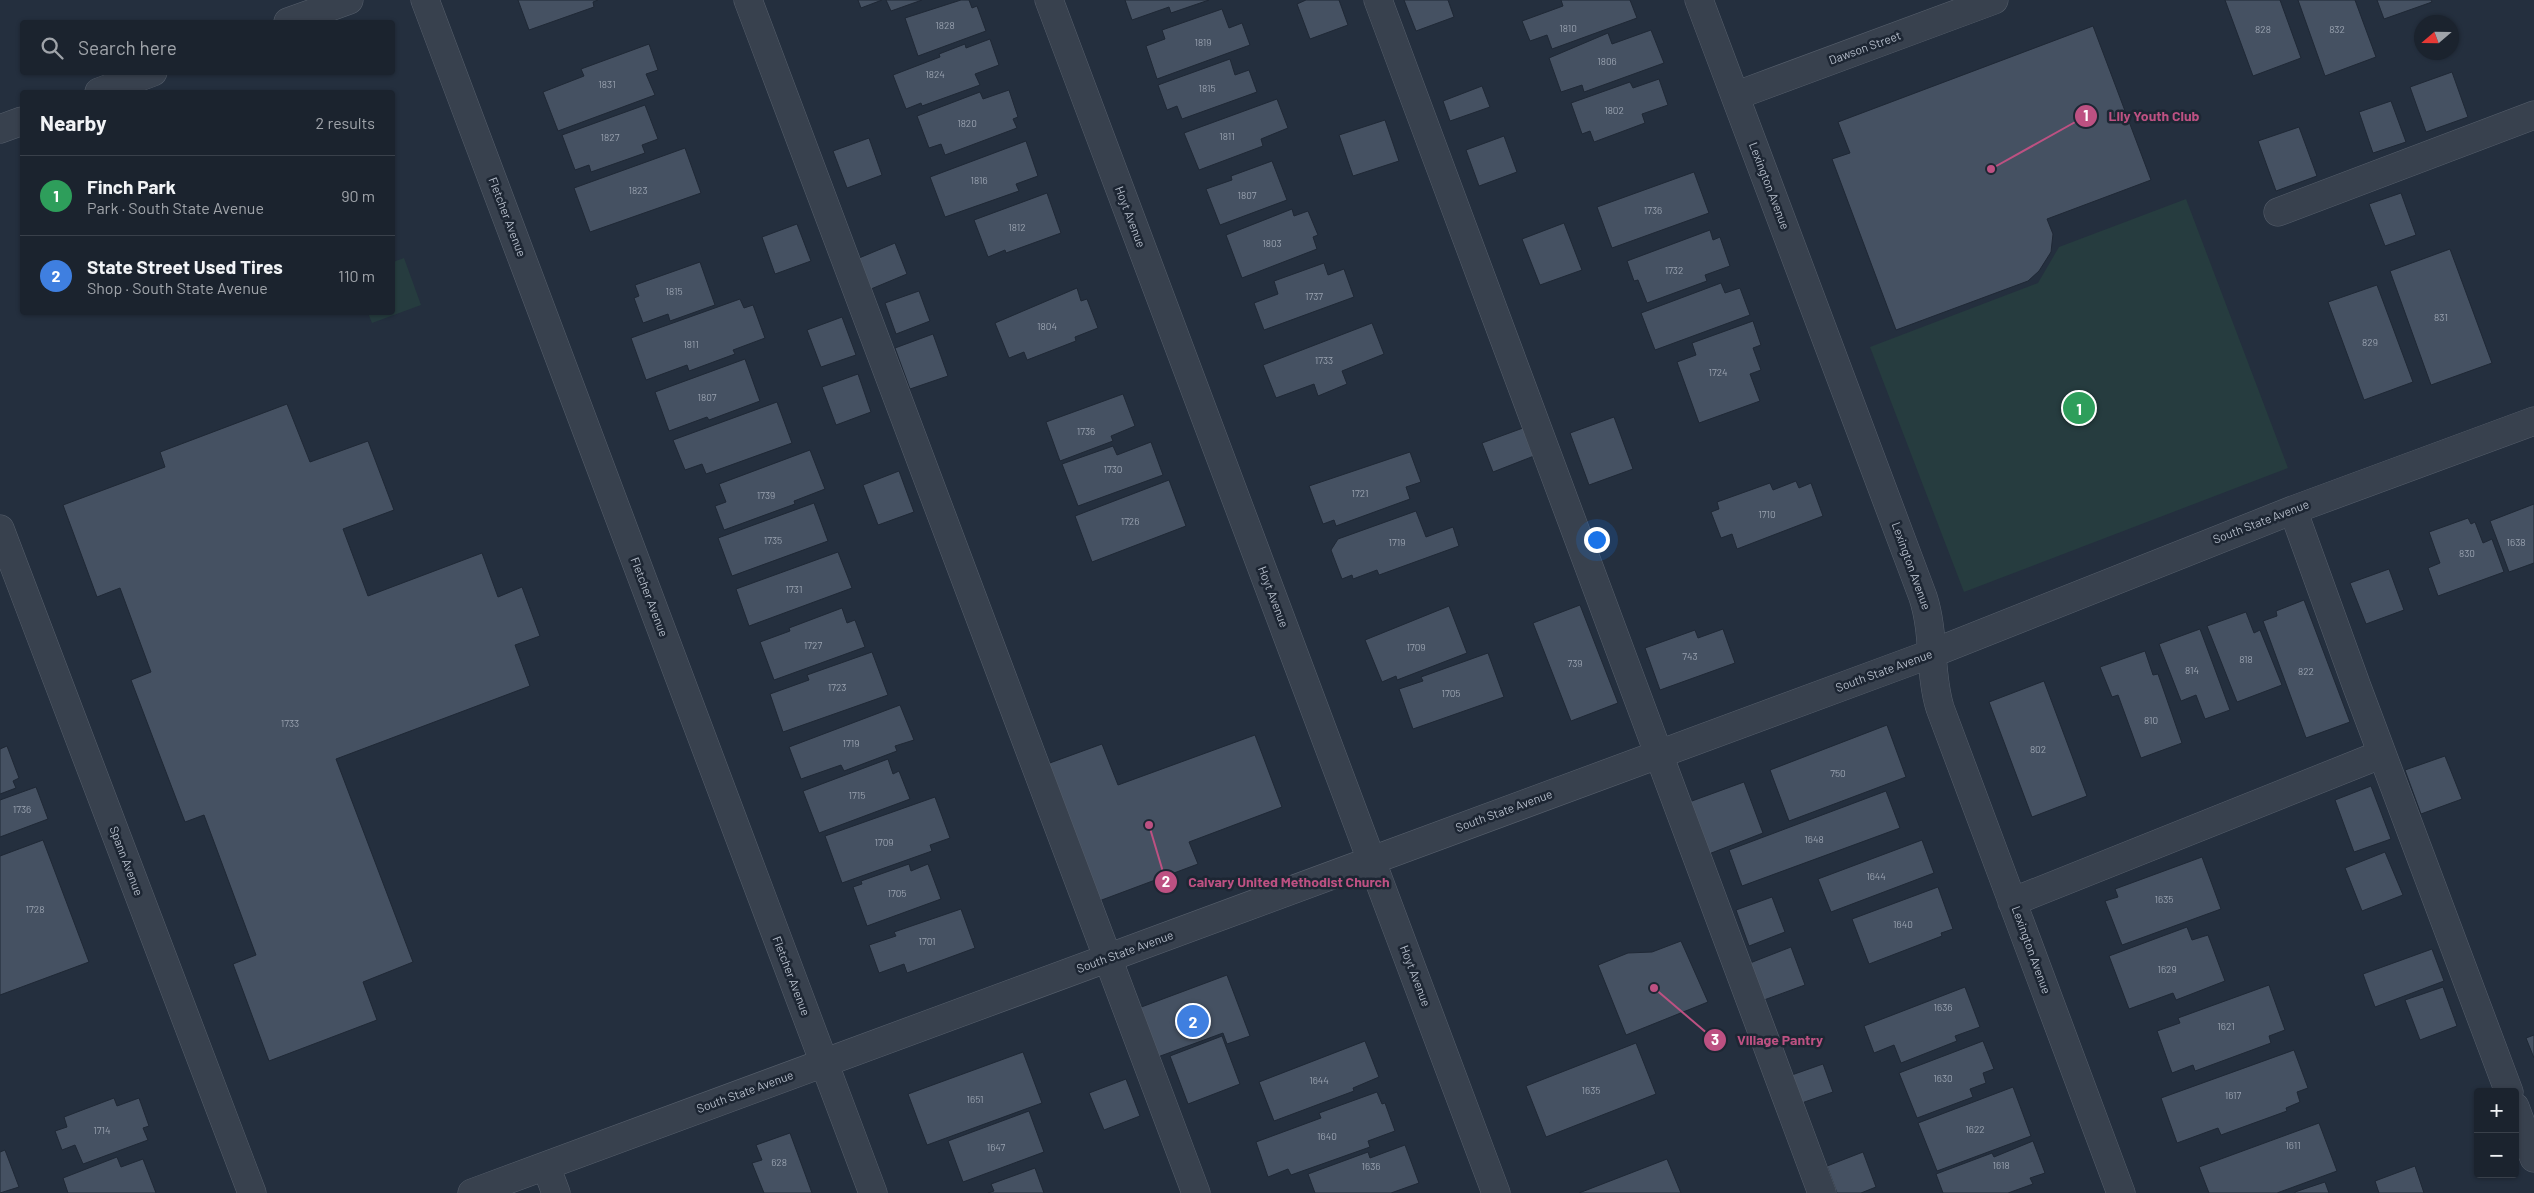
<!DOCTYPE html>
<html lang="en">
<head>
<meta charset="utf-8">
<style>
  :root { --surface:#1b232e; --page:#282f3a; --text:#f1f3f6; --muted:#a0a4aa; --line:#39404a; --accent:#bca0f2 }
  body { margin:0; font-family:Barlow,sans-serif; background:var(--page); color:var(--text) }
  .controls { position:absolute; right:15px; bottom:15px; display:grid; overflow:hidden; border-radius:5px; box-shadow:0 1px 4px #0004 }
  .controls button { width:45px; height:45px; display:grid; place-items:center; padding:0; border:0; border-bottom:1px solid var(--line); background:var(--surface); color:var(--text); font:25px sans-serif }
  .compass { position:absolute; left:2414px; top:15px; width:45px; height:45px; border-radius:50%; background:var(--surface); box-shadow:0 1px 4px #0004; rotate:250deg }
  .you { position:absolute; left:1596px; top:539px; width:18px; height:18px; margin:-12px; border:4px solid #fff; border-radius:50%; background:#1a73e8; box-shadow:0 0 0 8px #1a73e833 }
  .badge { display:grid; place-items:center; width:32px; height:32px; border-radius:50%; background:var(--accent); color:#fff; font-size:16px; font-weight:700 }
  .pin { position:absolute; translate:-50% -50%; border:2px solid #fff; box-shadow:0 1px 5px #0006 }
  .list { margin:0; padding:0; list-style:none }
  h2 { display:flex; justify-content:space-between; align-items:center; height:65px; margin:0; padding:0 20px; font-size:21px }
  h2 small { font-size:16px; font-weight:400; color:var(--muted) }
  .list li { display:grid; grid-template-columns:32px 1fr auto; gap:15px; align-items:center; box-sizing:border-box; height:80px; padding:0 20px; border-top:1px solid var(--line) }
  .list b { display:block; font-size:19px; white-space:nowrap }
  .list p { margin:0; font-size:16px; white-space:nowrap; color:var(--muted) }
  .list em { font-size:16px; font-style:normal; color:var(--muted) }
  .icon { flex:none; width:28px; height:28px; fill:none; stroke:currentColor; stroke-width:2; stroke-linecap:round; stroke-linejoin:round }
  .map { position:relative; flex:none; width:2534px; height:1193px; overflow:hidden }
  .search { position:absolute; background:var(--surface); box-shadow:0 1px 4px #0004; left:20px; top:20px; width:375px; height:55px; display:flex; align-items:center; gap:12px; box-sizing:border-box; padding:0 18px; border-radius:5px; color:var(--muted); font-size:19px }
  .panel { position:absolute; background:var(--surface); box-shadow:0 1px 4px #0004; left:20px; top:90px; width:375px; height:225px; border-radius:5px }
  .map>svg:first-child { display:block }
  .green { fill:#263c3f }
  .building { fill:#455162; stroke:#1f2835 }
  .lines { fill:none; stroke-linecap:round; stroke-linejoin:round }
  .minor-casing { stroke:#565f6c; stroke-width:29 }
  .minor { stroke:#38414e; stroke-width:28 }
  .labels { text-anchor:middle; stroke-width:5; stroke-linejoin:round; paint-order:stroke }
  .number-label { font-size:10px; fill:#98a1af }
  .street-label { font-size:12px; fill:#b4bcc9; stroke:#1d2633 }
  .leader { fill:none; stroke:#bd5182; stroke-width:2 }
  .callout-dot { fill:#bd5182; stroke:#1d2633; stroke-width:2 }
  .mark-label { font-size:15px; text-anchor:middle; font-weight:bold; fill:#fff }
  .callout-label { font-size:14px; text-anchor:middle; font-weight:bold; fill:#bd5182; stroke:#1d2633; stroke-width:5; stroke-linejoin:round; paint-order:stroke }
</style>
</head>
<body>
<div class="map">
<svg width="2534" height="1193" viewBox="0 0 2534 1193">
  <rect width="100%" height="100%" fill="#242f3e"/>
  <path class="green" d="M2186,199L2288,468L1964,592L1870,347L2038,283L2059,247Z
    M404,258L421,305L372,323L368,313L392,312L393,262Z"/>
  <path class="building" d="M518,0H598L593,2L594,7L529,30Z
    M858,0H882L861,8Z
    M886,0H922L891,11Z
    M961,0H969L972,8L977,6L986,31L918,56L905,18Z
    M1125,0H1209L1171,13L1169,7L1132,20Z
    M1306,0H1339L1348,25L1310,39L1297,4Z
    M1404,0H1448L1454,17L1416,31Z
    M1561,0H1630L1637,18L1552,49L1547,35L1530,41L1522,21L1563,6Z
    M2225,0H2280L2301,58L2253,76Z
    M2298,0H2355L2376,57L2325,76Z
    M2377,0H2431L2432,2L2384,19Z
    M1222,9L1229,28L1242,23L1250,45L1157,79L1146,46L1165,39L1162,30Z
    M2093,26L2151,180L2047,219L2053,234L2051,252L2039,271L2028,281L1896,330L1832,159L1850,153L1838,122Z
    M1651,30L1664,63L1584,92L1582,85L1561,92L1549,58L1608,33L1612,44Z
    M990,39L999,65L975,74L980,85L922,106L921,103L906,109L893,75L940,57L939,54L965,44L966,48Z
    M649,44L658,70L646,74L655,95L558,131L543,92L584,76L581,69Z
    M1230,59L1235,75L1249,70L1257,92L1182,119L1177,106L1167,110L1158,85Z
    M2452,72L2468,117L2426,132L2410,87Z
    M1659,79L1668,105L1642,114L1645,123L1594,142L1590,131L1582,134L1571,103L1630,82L1633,88Z
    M1482,86L1490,107L1450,121L1443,101Z
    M1009,90L1018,117L1013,119L1017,128L945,155L941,144L929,148L917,116L980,92L983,99Z
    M1277,99L1288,128L1261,139L1263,146L1199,170L1184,133Z
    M2391,101L2406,142L2373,153L2359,112Z
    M645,105L658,139L642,145L645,153L591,172L589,165L575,170L562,135Z
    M1385,120L1399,161L1353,176L1339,135Z
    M2299,127L2317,176L2276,191L2258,141Z
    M1504,136L1517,172L1479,186L1466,150Z
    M869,138L882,175L847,188L833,151Z
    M1026,141L1038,176L1016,184L1019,191L945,217L930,177Z
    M685,148L701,193L590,232L574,188Z
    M1272,161L1287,200L1220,225L1206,189L1232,180L1231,176Z
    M1694,172L1709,213L1612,248L1597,207Z
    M1047,193L1061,233L1006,253L1005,250L988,257L974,220Z
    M2401,193L2416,235L2385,246L2369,204Z
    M1292,209L1294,216L1308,211L1318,235L1313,237L1317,249L1242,278L1226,235Z
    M1564,223L1582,270L1540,285L1522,239Z
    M797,224L811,261L775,274L762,237Z
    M1710,230L1713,240L1720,237L1730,266L1705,275L1707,281L1647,303L1638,280L1634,281L1627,261Z
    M895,243L907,274L871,289L859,258Z
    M2450,249L2492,363L2431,385L2390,271Z
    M700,262L715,305L670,321L668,314L643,323L634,298L639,296L635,285Z
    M1324,263L1328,275L1344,269L1354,297L1264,330L1254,303L1278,294L1274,281Z
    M1721,283L1725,293L1740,288L1750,315L1655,350L1641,313Z
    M2377,285L2413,382L2364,400L2328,302Z
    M1077,288L1081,301L1087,299L1098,328L1075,337L1076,341L1027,360L1024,352L1009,358L995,323Z
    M919,291L930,321L896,334L885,303Z
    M740,299L744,308L753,305L765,338L733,350L735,354L689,371L687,365L646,380L631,338Z
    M842,317L856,355L821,367L807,330Z
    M1753,321L1761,345L1753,348L1761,370L1750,374L1760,401L1699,423L1677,362L1696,355L1692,343Z
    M1372,323L1384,354L1342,371L1347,384L1318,396L1314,384L1276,398L1263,365Z
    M933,334L948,376L910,389L895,348Z
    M745,359L760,401L709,420L707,417L669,431L655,392Z
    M858,374L871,412L836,425L822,387Z
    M1123,394L1135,426L1111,436L1113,441L1060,461L1046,422Z
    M777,402L792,443L706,474L702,464L685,470L673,440Z
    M287,404L310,462L368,441L394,510L343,529L368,596L482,553L498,597L522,587L540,636L515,645L530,686L336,759L413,962L363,982L377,1020L269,1061L233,964L256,955L204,815L185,822L131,680L151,672L120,588L97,597L63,505L165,467L160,452Z
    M1614,417L1633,469L1589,485L1570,433Z
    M1523,428L1534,456L1493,472L1482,443Z
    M1151,442L1163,475L1078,506L1062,464L1113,446L1117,455Z
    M810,450L825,489L794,501L795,504L724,530L715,506L726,502L719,484Z
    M1410,452L1421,482L1406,487L1410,499L1336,526L1334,520L1323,524L1309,486Z
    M899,471L914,512L878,525L863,485Z
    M1169,480L1186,526L1092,562L1075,516Z
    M1796,481L1799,488L1811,483L1823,516L1737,549L1732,534L1721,538L1711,512L1719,509L1717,502L1770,483L1773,490Z
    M814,503L828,541L732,576L718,538Z
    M2534,504V563L2509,572L2490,521Z
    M1416,511L1426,537L1453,527L1459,546L1379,575L1377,570L1353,579L1352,575L1342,579L1331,550L1338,539Z
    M2468,518L2471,524L2475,522L2483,543L2492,539L2504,572L2438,596L2428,568L2440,563L2429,532Z
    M838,552L852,588L749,626L736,589Z
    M2389,569L2404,610L2366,624L2350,583Z
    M2304,600L2350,722L2306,738L2263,621L2277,616L2276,611Z
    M1580,605L1618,703L1571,721L1533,623Z
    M1449,606L1467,653L1397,680L1396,676L1382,682L1365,640Z
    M842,608L847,623L855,620L865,647L774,680L760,642L790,631L789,628Z
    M2246,612L2254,633L2260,630L2282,685L2237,702L2207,626Z
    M1723,629L1735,663L1660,690L1645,648L1695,630L1698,638Z
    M2200,629L2230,710L2205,719L2196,695L2181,701L2159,644Z
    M2145,651L2153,675L2158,674L2182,743L2141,758L2118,695L2112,697L2100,667Z
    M872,652L888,695L783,732L770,694L809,680L807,675Z
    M1488,653L1504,697L1413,729L1399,689L1423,681L1421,677Z
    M2044,681L2087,796L2032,817L1989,702Z
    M900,705L914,740L895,746L897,751L844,771L841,765L801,779L789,747Z
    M1887,725L1906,777L1789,821L1770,770Z
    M1255,735L1282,807L1189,842L1198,864L1091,904L1047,764L1102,744L1118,785Z
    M7,746L19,778L13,781L16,788L0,794V749Z
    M2445,756L2462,799L2421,814L2405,770Z
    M888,759L893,774L899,771L910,799L819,833L803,791Z
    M1744,782L1763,833L1701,857L1681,805Z
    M2371,786L2391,839L2354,852L2335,800Z
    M36,787L48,819L0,837V800Z
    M1886,791L1900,828L1742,886L1729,850Z
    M935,797L950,838L930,845L932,851L842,883L825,836Z
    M43,840L89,962L0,995V856Z
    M1922,840L1934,873L1831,912L1818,879Z
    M2385,852L2403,895L2362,911L2345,868Z
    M2202,857L2221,909L2122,945L2105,901L2118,897L2115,889Z
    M909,864L911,871L928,864L941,899L867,926L853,887L862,884L861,881Z
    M1938,887L1953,929L1941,933L1942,936L1869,964L1852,919Z
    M1772,897L1785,932L1749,946L1736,910Z
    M961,909L975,948L907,973L904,964L879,973L869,945L896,936L894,932Z
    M2187,927L2192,940L2208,935L2225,981L2176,1000L2173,993L2129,1009L2109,956Z
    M1681,941L1708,1002L1626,1035L1598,965L1628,953L1652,952Z
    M1791,947L1805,985L1764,1000L1750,963Z
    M2432,949L2444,981L2375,1007L2363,974Z
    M1227,975L1250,1036L1227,1044L1223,1033L1155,1058L1136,1009Z
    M2269,985L2285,1030L2269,1036L2271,1043L2195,1071L2193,1065L2172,1073L2157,1031L2180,1023L2178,1018Z
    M1965,987L1980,1027L1955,1036L1957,1041L1901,1063L1894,1045L1874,1053L1864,1026Z
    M2443,987L2457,1026L2420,1040L2405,1000Z
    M2534,1035V1058L2526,1038Z
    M1222,1036L1240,1084L1188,1104L1170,1056Z
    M1365,1041L1379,1077L1353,1088L1354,1091L1274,1121L1259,1082Z
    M1983,1041L1994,1069L1983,1073L1986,1083L1970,1089L1973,1097L1917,1118L1899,1073Z
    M1636,1043L1656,1094L1546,1137L1526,1086Z
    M2294,1050L2308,1088L2297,1092L2300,1102L2286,1108L2287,1111L2221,1135L2218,1128L2177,1143L2161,1098Z
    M1023,1052L1042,1103L927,1145L908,1094Z
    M1823,1064L1833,1092L1796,1105L1786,1077Z
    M1126,1079L1140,1116L1104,1130L1089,1093Z
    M2013,1087L2031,1136L1937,1171L1918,1123Z
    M1377,1092L1382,1104L1385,1103L1395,1131L1368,1141L1370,1147L1291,1175L1288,1169L1268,1177L1256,1142L1321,1118L1319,1113Z
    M114,1098L117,1106L139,1098L149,1126L143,1128L148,1140L83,1164L75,1145L62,1150L55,1131L67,1127L64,1117Z
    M1029,1111L1044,1152L963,1182L948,1141Z
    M2319,1123L2337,1171L2277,1193H2209L2199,1167Z
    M790,1133L812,1193H764L752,1163L762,1160L756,1145Z
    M2033,1141L2045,1173L2030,1178L2033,1184L2008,1193H1943L1936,1174L1992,1153L1994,1157Z
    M1405,1145L1419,1183L1391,1193H1315L1308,1174L1368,1152L1370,1158Z
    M5,1150L19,1187L0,1193V1152Z
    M1863,1152L1876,1187L1861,1193H1837L1827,1166Z
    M117,1157L121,1167L143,1159L156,1193H68L63,1178Z
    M1667,1159L1681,1193H1579Z
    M2415,1166L2424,1193H2379L2375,1181Z
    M1035,1168L1044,1193H988L994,1191L991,1184Z
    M2325,1182L2329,1193H2295V1192Z"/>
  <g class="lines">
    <defs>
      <path id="minor" d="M425,0L873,1193
        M748,0L1196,1193
        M1049,0L1496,1193
        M1378,0L1822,1193
        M1699,0L1923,597C1935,634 1929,672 1940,708L2121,1193
        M288,22L349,0
        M99,92L153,72
        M1735,96L1994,0
        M0,129L22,121
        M2278,212L2534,115
        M2293,510L2357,687L2509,1092
        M0,529L252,1193
        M2012,902L2382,754
        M2515,1107L2534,1158
        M546,1166L556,1193
        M472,1193L1933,653L2293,510L2534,421"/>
    </defs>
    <use href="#minor" class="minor-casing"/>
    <use href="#minor" class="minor"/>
  </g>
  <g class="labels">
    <g class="number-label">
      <text x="945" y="29">1828</text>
      <text x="1568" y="32">1810</text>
      <text x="2263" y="33">828</text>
      <text x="2337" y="33">832</text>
      <text x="1203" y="46">1819</text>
      <text x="1607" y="65">1806</text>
      <text x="935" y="78">1824</text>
      <text x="607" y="88">1831</text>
      <text x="1207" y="92">1815</text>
      <text x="1614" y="114">1802</text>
      <text x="967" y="127">1820</text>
      <text x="1227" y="140">1811</text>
      <text x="610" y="141">1827</text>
      <text x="979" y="184">1816</text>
      <text x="638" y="194">1823</text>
      <text x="1247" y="199">1807</text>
      <text x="1653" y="214">1736</text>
      <text x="1017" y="231">1812</text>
      <text x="1272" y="247">1803</text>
      <text x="1674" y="274">1732</text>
      <text x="674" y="295">1815</text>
      <text x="1314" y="300">1737</text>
      <text x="2441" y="321">831</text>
      <text x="1047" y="330">1804</text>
      <text x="2370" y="346">829</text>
      <text x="691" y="348">1811</text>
      <text x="1324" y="364">1733</text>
      <text x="1718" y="376">1724</text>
      <text x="707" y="401">1807</text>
      <text x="1086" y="435">1736</text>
      <text x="1113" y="473">1730</text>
      <text x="1360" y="497">1721</text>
      <text x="766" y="499">1739</text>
      <text x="1767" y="518">1710</text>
      <text x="1130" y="525">1726</text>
      <text x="773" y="544">1735</text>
      <text x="1397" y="546">1719</text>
      <text x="2516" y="546">1638</text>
      <text x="2467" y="557">830</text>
      <text x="794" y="593">1731</text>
      <text x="813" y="649">1727</text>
      <text x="1416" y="651">1709</text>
      <text x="1690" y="660">743</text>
      <text x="2246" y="663">818</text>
      <text x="1575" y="667">739</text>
      <text x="2192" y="674">814</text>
      <text x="2306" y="675">822</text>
      <text x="837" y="691">1723</text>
      <text x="1451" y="697">1705</text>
      <text x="2151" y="724">810</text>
      <text x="290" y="727">1733</text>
      <text x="851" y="747">1719</text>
      <text x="2038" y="753">802</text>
      <text x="1838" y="777">750</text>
      <text x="857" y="799">1715</text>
      <text x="22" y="813">1736</text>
      <text x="1814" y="843">1648</text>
      <text x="884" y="846">1709</text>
      <text x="1876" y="880">1644</text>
      <text x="897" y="897">1705</text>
      <text x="2164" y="903">1635</text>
      <text x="35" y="913">1728</text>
      <text x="1903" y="928">1640</text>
      <text x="927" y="945">1701</text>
      <text x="2167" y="973">1629</text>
      <text x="1943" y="1011">1636</text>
      <text x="2226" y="1030">1621</text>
      <text x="1943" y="1082">1630</text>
      <text x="1319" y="1084">1644</text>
      <text x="1591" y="1094">1635</text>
      <text x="2233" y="1099">1617</text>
      <text x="975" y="1103">1651</text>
      <text x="1975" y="1133">1622</text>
      <text x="102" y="1134">1714</text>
      <text x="1327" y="1140">1640</text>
      <text x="2293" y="1149">1611</text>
      <text x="996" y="1151">1647</text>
      <text x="779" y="1166">628</text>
      <text x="2001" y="1169">1618</text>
      <text x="1371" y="1170">1636</text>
    </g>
    <g class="street-label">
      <text transform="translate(1865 48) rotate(-20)" y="4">Dawson Street</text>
      <text transform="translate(1769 186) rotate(69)" y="4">Lexington Avenue</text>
      <text transform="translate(507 217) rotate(69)" y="4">Fletcher Avenue</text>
      <text transform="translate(1130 217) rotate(69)" y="4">Hoyt Avenue</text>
      <text transform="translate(2261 522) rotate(-21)" y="4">South State Avenue</text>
      <text transform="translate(1911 566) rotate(70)" y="4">Lexington Avenue</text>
      <text transform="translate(649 597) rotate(69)" y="4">Fletcher Avenue</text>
      <text transform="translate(1273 597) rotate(69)" y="4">Hoyt Avenue</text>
      <text transform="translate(1884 671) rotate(-20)" y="4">South State Avenue</text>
      <text transform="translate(1504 811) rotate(-20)" y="4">South State Avenue</text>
      <text transform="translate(126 861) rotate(69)" y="4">Spann Avenue</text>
      <text transform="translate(2031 950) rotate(70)" y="4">Lexington Avenue</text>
      <text transform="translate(1125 952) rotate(-20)" y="4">South State Avenue</text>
      <text transform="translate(791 976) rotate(69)" y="4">Fletcher Avenue</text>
      <text transform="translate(1415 976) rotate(69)" y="4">Hoyt Avenue</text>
      <text transform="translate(745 1092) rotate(-20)" y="4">South State Avenue</text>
    </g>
  </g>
  <path class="leader" d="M1991 169L2086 116M1149 825L1166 882M1654 988L1715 1040"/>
  <g class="callout-dot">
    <circle cx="1991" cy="169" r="5"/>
    <circle cx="1149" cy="825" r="5"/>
    <circle cx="1654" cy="988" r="5"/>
    <circle cx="2086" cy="116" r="12"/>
    <circle cx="1166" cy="882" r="12"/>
    <circle cx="1715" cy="1040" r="12"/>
  </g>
  <g class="mark-label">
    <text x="2086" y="121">1</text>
    <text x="1166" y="887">2</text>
    <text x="1715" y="1045">3</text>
  </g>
  <g class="callout-label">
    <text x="2154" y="121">Lily Youth Club</text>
    <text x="1289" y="887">Calvary United Methodist Church</text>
    <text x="1780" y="1045">Village Pantry</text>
  </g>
</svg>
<div class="controls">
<button>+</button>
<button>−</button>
</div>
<svg class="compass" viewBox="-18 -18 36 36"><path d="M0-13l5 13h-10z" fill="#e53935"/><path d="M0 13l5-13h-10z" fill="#a0a4aa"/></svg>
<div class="you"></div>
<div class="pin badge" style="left:2079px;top:408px;background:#2e9e5b">1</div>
<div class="pin badge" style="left:1193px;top:1021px;background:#3f7fe0">2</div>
<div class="search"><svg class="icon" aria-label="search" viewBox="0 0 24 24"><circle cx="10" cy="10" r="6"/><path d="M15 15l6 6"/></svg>Search here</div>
<section class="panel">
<h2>Nearby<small>2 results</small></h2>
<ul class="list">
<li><span class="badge" style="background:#2e9e5b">1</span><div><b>Finch Park</b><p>Park · South State Avenue</p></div><em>90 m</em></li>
<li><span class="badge" style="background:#3f7fe0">2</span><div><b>State Street Used Tires</b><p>Shop · South State Avenue</p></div><em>110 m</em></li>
</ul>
</section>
</div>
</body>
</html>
